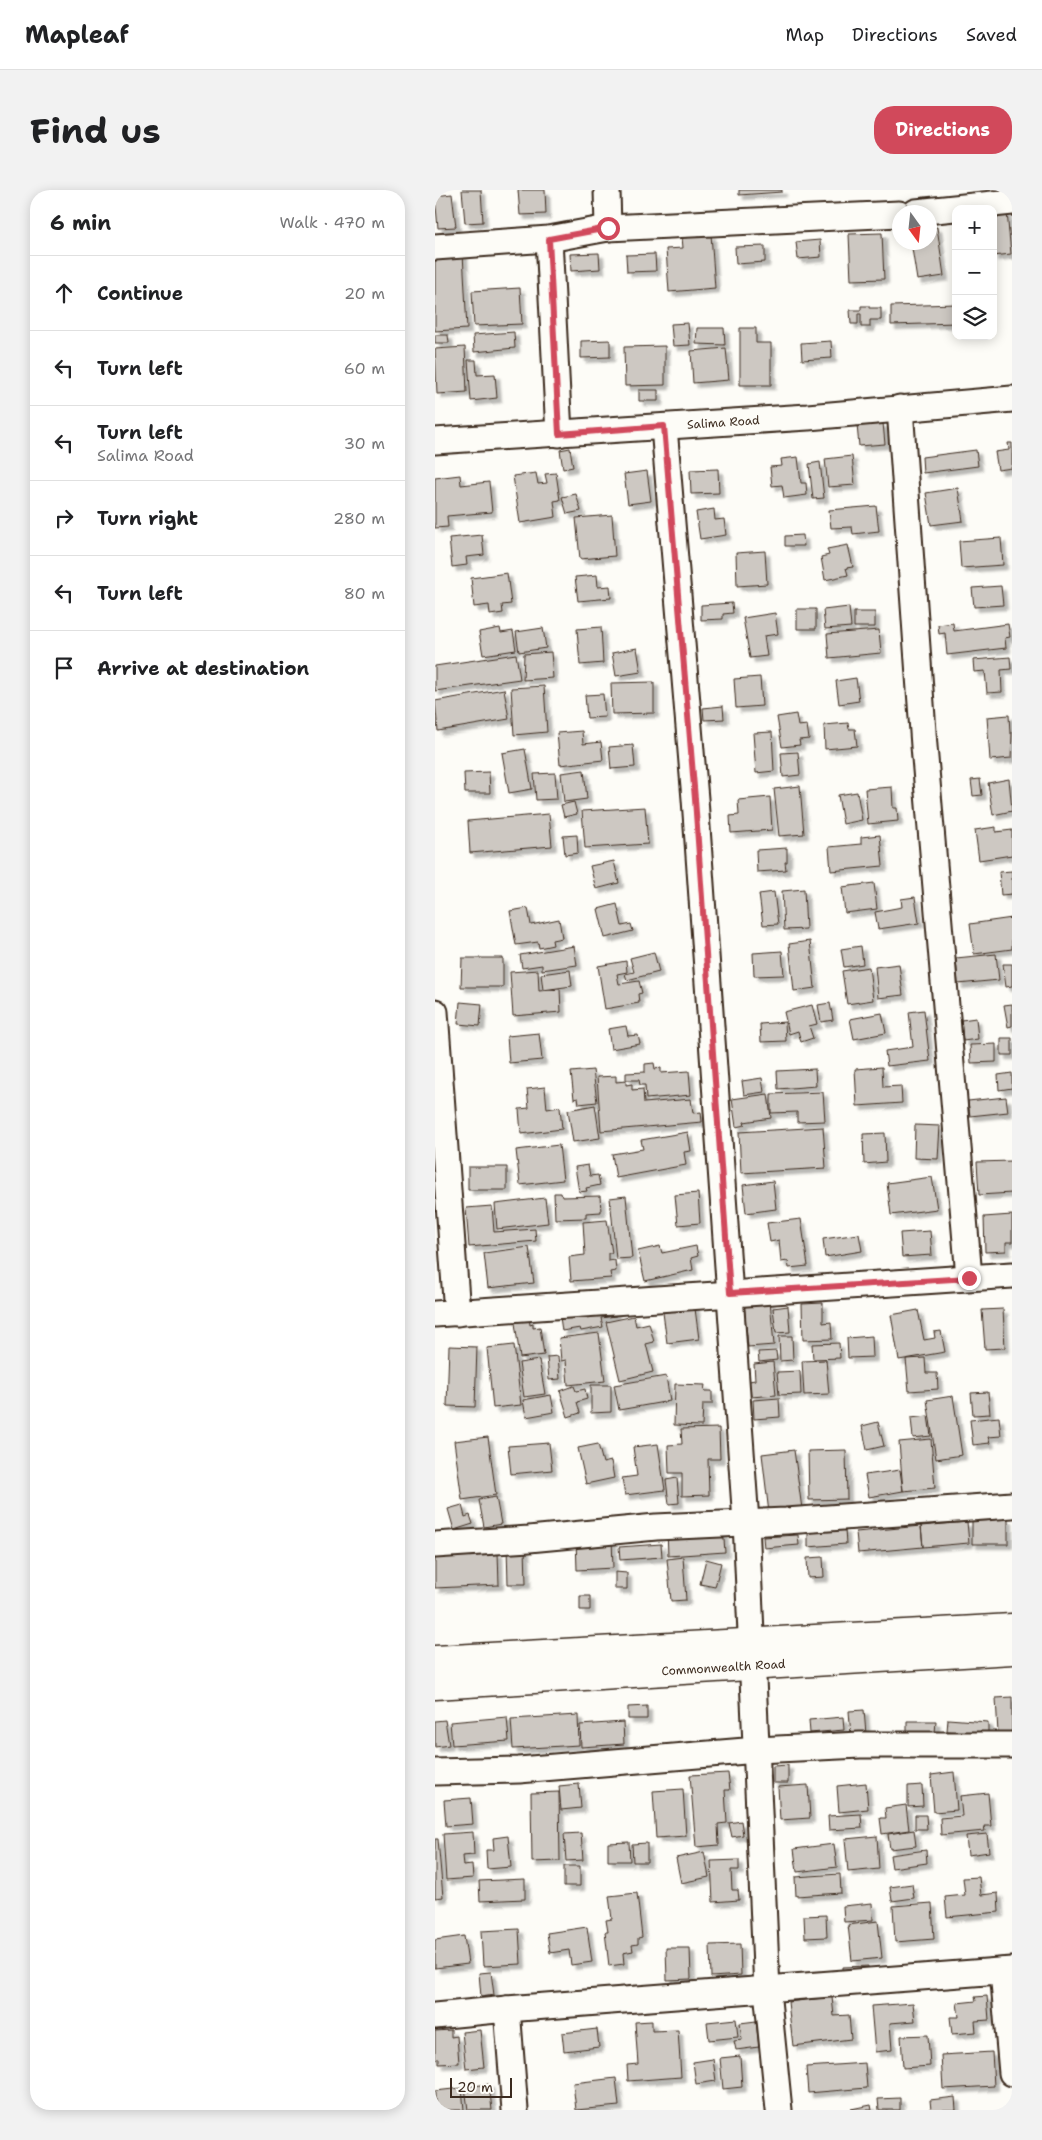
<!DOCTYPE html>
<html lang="en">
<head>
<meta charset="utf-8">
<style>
  :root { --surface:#fff; --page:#f2f2f2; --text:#202124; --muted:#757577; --line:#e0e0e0; --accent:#d1495b }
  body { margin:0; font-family:"Shantell Sans",sans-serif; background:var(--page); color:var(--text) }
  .controls { position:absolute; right:15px; top:15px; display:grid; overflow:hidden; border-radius:10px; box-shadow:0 2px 12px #0003 }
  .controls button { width:45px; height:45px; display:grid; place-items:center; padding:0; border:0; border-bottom:1px solid var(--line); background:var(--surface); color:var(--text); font:25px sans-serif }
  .compass { position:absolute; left:457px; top:15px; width:45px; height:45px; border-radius:50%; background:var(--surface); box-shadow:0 2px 12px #0003; rotate:165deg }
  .scale { position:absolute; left:15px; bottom:12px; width:62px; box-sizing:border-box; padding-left:5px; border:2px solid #3b2a1e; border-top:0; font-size:14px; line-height:18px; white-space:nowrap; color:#3b2a1e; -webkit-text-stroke:4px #fdfcf7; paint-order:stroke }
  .stop { position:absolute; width:15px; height:15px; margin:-11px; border:4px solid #d1495b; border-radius:50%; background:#fff }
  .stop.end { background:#d1495b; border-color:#fff; box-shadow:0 1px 5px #0008 }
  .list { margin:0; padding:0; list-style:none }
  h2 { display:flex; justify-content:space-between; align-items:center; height:65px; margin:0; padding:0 20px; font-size:21px }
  h2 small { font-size:16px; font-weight:400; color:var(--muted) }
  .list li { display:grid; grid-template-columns:32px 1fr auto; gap:15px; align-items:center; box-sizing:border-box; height:75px; padding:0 20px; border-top:1px solid var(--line) }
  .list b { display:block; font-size:19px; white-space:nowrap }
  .list p { margin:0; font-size:16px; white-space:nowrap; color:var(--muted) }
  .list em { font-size:16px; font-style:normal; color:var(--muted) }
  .icon { flex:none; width:28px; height:28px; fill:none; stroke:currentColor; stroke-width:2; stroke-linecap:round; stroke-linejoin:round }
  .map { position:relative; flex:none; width:577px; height:1920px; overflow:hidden; border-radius:20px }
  header { display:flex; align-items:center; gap:30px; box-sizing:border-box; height:70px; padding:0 25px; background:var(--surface); border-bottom:1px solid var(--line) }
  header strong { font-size:24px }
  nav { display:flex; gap:28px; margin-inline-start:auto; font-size:18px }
  .intro { display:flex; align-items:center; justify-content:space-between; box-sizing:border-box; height:120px; padding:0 30px }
  h1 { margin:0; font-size:35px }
  .button { padding:12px 22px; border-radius:20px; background:var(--accent); color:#fff; font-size:18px; font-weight:700 }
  main { display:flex; gap:30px; padding:0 30px }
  aside { flex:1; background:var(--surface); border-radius:20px; box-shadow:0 2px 12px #0003 }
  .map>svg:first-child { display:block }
  .building { fill:#cdc8c2; stroke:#3b2a1e; filter:url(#shadow) }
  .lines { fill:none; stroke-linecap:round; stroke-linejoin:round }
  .minor-casing { stroke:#3b2a1e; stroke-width:29 }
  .secondary-casing { stroke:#3b2a1e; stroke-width:31 }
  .minor { stroke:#fdfcf7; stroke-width:25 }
  .secondary { stroke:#fdfcf7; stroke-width:28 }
  .route { stroke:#d1495b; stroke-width:6 }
  .labels { text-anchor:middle; stroke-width:4; stroke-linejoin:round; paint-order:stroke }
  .street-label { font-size:12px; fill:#3b2a1e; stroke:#fdfcf7 }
</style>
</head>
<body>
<header>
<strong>Mapleaf</strong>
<nav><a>Map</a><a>Directions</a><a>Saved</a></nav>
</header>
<div class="intro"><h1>Find us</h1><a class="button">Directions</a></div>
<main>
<aside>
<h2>6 min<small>Walk · 470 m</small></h2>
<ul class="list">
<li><svg class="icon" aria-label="ahead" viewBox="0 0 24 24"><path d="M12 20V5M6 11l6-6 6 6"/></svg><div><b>Continue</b></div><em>20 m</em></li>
<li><svg class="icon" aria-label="left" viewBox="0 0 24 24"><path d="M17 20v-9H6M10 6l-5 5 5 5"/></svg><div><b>Turn left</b></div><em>60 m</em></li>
<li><svg class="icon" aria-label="left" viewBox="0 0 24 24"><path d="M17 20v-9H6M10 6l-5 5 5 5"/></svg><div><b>Turn left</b><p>Salima Road</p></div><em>30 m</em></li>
<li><svg class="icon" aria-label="right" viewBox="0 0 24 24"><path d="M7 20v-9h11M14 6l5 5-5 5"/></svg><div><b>Turn right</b></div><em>280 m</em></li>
<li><svg class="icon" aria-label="left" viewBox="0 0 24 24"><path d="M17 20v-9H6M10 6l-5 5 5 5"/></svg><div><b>Turn left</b></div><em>80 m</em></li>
<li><svg class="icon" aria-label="arrive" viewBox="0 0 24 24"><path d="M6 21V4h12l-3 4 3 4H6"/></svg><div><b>Arrive at destination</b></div></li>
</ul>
</aside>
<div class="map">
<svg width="577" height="1920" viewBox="0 0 577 1920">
  <defs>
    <filter id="shadow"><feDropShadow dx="4.5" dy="4.5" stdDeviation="1" flood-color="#0004"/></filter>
  </defs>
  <rect width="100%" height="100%" fill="#fdfcf7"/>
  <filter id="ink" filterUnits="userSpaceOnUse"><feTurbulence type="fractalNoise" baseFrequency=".02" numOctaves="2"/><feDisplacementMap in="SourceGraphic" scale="10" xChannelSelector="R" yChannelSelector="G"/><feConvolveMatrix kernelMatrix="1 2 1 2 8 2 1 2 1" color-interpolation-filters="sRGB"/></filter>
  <g filter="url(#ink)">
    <path class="building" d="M27,0H46L48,32L30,33Z
      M83,0H110L111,24L85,25Z
      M304,0H347V2L304,5Z
      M17,4L21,37L3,38L0,6Z
      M572,22L576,64L558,66V23Z
      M502,37L509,86L482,90L476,52H494V39Z
      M447,43L449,89L416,90L414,44Z
      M276,44L280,98L234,102L231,59L248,58L247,47Z
      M385,50L386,67L363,69L361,52Z
      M330,56V72L301,74L300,57Z
      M28,63L32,139L0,141V65Z
      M164,63L165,79L136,81L135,64Z
      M220,64L221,81L192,82L191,65Z
      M85,98L87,134L39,136L37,101Z
      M521,114V133L456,135V116Z
      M426,116H434V118H446V130H435V137H426V124H423V134H416L415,120H426Z
      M253,133L255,155L238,156L236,134Z
      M262,138H289L290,155L261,154Z
      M305,138H321V153H336V195H305Z
      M79,142L80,158L39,162L38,145Z
      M0,145H13L14,153H0Z
      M175,150V167L146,168V151Z
      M396,151L397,168L367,170L366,153Z
      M230,156V195L190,196L189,157Z
      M30,157L32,202L2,204L0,159Z
      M291,158L294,190L258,193L256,161Z
      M33,170H41L42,185L60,184L62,208L36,211Z
      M204,200H223V211H204Z
      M448,233L450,254L424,256L422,235Z
      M573,253H577V278L563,280L560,262L574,260Z
      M135,258L138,277L128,279L125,260Z
      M541,260L543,276L488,283L487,267Z
      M417,266L420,295L393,297L390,269Z
      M363,267L366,293H371L372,305L349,308L347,295L337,296L335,277L347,276L346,269Z
      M385,272L389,308L378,309L374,274Z
      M283,279L284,303L256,304L255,280Z
      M212,281L216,311L193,314L189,284Z
      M101,283L103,294L112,293L110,284L121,283L125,310L119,311L121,327L85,333L78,286Z
      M25,285L26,295L54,292L57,322L12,326L13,337L0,338V288Z
      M523,298L528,331L496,335L491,303Z
      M141,304L146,321L132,324L127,307Z
      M441,316L444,341L418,344L417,337L396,338L394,320Z
      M279,319L280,330L289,329L291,345L265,349L261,322Z
      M177,325L180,366L145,369L141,328Z
      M47,345L49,365L31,367L32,375L17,377L14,348Z
      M368,345L369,356H350V346Z
      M566,348L568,375L526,378L524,351Z
      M413,355L418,377L411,378L413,385L390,390L386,367L394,365L392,359Z
      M330,361L332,394L302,396L301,363Z
      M72,383L76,414L67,415L68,423L55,425L54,415L39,417L36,388Z
      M162,385L163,397L175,396L176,408L143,411L140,387Z
      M566,396L568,415L539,417L537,398Z
      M297,413L298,423L288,424V429L266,430V415Z
      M414,417L416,437L390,439L388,420Z
      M362,419H381V439H362Z
      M419,422H440V437H419Z
      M340,423L343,444L329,446L332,466L315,468L308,428Z
      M518,433L519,441L573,434L575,447L570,448L571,458L512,465L510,443L504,444L503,435Z
      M166,437L168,473L145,475L142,439Z
      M65,438L66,443L78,441L81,460L48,465L44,442Z
      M108,438L111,458L84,462L81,442Z
      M444,440L446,463L394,468L392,444Z
      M202,458L206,482L181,486L177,463Z
      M116,462L118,488L88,490L89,464Z
      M81,464L85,489L0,501V476Z
      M575,467L576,479L566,480L567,502L552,503L550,481L539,482L538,470Z
      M325,487L327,516L301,518L299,489Z
      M421,488L424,511L404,514L401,491Z
      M219,492V523L177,524L176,493Z
      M109,496L112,542L79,545L76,498Z
      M69,499L74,529L3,541L0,511Z
      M168,504L170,527L152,528L150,505Z
      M288,516L289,529L269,530L268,518Z
      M361,524L363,536L372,535L374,549L364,550L365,555L347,557L342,527Z
      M574,525L575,543H577L576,568L555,570L552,527Z
      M413,533L414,539H420L422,556L390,559L389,535Z
      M147,541L148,554L166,552L168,570L125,575L122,543Z
      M337,542L339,581L321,583L318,543Z
      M198,555L200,577L176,579L174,557Z
      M90,559L97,599L74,603L67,563Z
      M363,562L365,585L348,587L346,563Z
      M149,580L152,609L129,612L126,583Z
      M54,582L55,603H30L29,583Z
      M120,583L122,609L101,610L99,584Z
      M545,589L547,605L538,606L536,590Z
      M574,589L577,621L558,625L553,593Z
      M365,596L369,644L344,646L339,599Z
      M457,597L458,618H462L463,631L433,634L430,599Z
      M422,602L427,630L408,634L403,605Z
      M335,607L337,640L296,643L295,626L304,625L303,610Z
      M139,612L142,624L129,627L126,615Z
      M210,617L213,654L150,658L147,621Z
      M114,624L117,656L35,663L33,631Z
      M561,637V642L577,640V665L544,670L540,640Z
      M142,645L143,663L130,665L128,646Z
      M445,645L448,676L396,681L394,657L426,654V647Z
      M352,658V672H350L351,680L322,682L321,660Z
      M179,671L184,693L161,699L155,676Z
      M577,681V704L566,705L564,682Z
      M439,693L442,719L410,723L407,697Z
      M369,699L371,739L349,740L347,701Z
      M339,702L343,734L328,735L324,704Z
      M480,707L484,733L443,739L440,722L467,717L466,709Z
      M182,714L187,736L196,734L198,741L170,748L163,719Z
      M93,718L96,735L124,729L127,748L117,750L118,755L104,758L103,752L81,755L75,721Z
      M577,728V759L539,764L535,734Z
      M375,751L380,798L359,801L354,754Z
      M139,756L142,775L107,780V775L87,778L85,765Z
      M426,756L428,774L409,777L406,759Z
      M347,761L349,785L319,786L318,763Z
      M219,762L224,782L192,790L190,784L199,782L195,768Z
      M561,764L564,790L523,794L521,768Z
      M27,768H68V797H26Z
      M191,771L192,782L182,784L184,794L204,791L207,803L203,804L204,813L170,819L163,776Z
      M464,774L468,805L443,808L440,777Z
      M568,774H577V796L571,797Z
      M434,777L438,810L412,814L407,781Z
      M103,780L104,801L125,799L126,822L78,826L75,782Z
      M135,780L137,796L108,800L106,784Z
      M25,812L47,814L45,836L23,834Z
      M395,813L398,830L386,832L383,815Z
      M577,814V836L573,837L569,815Z
      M377,815L382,834L374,836L378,848L366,852L363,841L354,844L349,822Z
      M489,820L495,871L452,876L450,861L478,857L474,822Z
      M447,823L451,843L419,849L415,829Z
      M541,828L543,849L528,851L526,830Z
      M350,832L351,851L326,852L325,834Z
      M191,836L193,846L203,845L205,854L176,859L173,839Z
      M104,843L107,870L74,873L72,846Z
      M566,848H577V865H566Z
      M561,854V872L536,873L535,855Z
      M219,873L220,879L226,878V883L254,881L256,905L211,909L210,895H205L204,890H191V883L210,882V874Z
      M447,877L448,897L466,896L467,913L422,916L420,879Z
      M380,879L381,896L343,899L342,881Z
      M158,880L162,912L144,914L143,908L139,909L136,882Z
      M577,883V898L564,900L563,885Z
      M181,886V892L191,891V895L197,894V900L208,899L209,913L256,909L258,923L266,922L267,932L166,941L162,887Z
      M327,888L329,902L309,905L307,891Z
      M110,897L112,919L125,917L127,939L86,944L84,919L94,918L92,899Z
      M388,902L390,931L362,932V922L336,923V904Z
      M333,904L336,928L309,932L310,935L301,937L297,909Z
      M571,907L573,922L535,926L533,911Z
      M160,915L165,948L138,952L133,920Z
      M480,935L505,936L503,969L479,968Z
      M388,937L391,978L306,983L304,942Z
      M253,942L256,961L249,962L251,975L181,988L177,964L208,959L206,950Z
      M450,943L451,972L429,974L428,944Z
      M124,955L128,990L85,995L81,960Z
      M577,971V1003L544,1005L542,972Z
      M153,975L155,986L163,985L165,995L151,998L152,1001L144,1002L140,977Z
      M33,977H72V1000H33Z
      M497,987L502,1019L456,1025L452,993Z
      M338,991L341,1019L311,1023L308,995Z
      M119,1003H126L127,1007L165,1006L166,1022L151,1023V1028L120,1029Z
      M263,1003L265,1033L243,1035L240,1005Z
      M191,1006L197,1068L181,1069L175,1008Z
      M110,1008L113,1033L62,1039L60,1014Z
      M57,1016L59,1042L100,1039L101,1051L34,1057L31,1018Z
      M577,1025V1052H571V1061L550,1062L549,1027Z
      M366,1029L373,1076L354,1078L353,1071L346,1072L344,1050L335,1052L332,1033Z
      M172,1030L177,1063H173V1071L180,1070L181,1081L175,1082L176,1088L136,1091L134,1067L150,1065L148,1032Z
      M495,1041L497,1065L467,1067L465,1043Z
      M424,1044L427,1061L390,1067L388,1049Z
      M225,1056L227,1063L261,1056L263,1066L256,1068L258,1080L210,1091L203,1061Z
      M94,1057L99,1093L53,1098L49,1063Z
      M259,1111L264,1149L232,1153L227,1115Z
      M335,1111L339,1155L313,1157L309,1114Z
      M388,1113V1133L396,1132L397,1149L368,1150L367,1114Z
      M353,1116L355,1142L341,1143L338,1118Z
      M179,1117L181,1126L166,1128L168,1137L146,1141L145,1138L127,1141L125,1127Z
      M568,1119L570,1158L550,1159L547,1120Z
      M483,1120L489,1150L500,1148L499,1142L506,1141L510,1162L464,1170L456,1125Z
      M79,1126L94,1127L95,1135L98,1134V1138L105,1137L109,1165L85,1168Z
      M199,1126L201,1136L214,1133L219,1152L211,1154L218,1182L185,1190L171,1132Z
      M164,1143L170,1191L133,1195L131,1170L126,1171L124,1148Z
      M344,1146H357L358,1170L345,1171Z
      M437,1146L438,1167L413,1168L412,1148Z
      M404,1153L405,1168L378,1169L377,1154Z
      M79,1155L86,1215L58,1218L52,1158Z
      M14,1156L42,1157L40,1217L12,1216Z
      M341,1161L342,1170L324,1172L323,1162Z
      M123,1166L125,1189L114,1190L112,1167Z
      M490,1168L491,1183H502L503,1199L474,1201L471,1169Z
      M104,1170L110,1204L89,1207L84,1173Z
      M391,1170L394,1204L369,1205L367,1171Z
      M338,1172L341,1205L316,1207L314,1191L320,1190L319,1174Z
      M365,1181L366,1204L344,1205L342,1182Z
      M231,1186L235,1211L184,1220L179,1195Z
      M240,1194L270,1195L269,1201H277V1214H268L267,1236L239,1235Z
      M156,1195H176V1222L156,1223Z
      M139,1196L141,1201L150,1199L152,1209L142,1212L145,1223L133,1227L125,1201Z
      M553,1202L555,1224L538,1225L536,1203Z
      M116,1205L119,1222L91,1227L88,1210Z
      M518,1206L527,1265L501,1269L492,1210Z
      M344,1208L345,1227L319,1229L318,1210Z
      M493,1226L496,1246L478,1248L476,1228Z
      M564,1227L566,1246L553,1247L555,1253L538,1255L535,1230Z
      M443,1232L449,1256L432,1260L427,1236Z
      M284,1238L285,1269H273L274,1305L247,1306V1283H234L233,1255L247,1254L246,1239Z
      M53,1247L61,1305L27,1310L19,1251Z
      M496,1249L500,1298L468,1301L464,1252Z
      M114,1253L117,1280L76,1284L73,1256Z
      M163,1254L168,1273L176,1271L179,1288L151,1294L143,1258Z
      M223,1254L230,1300L190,1305L187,1288L202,1286L198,1257Z
      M359,1260L367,1319L334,1323L327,1264Z
      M411,1260L412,1309L374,1310L373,1261Z
      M465,1280L468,1301L434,1307L430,1285Z
      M242,1288L244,1313L234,1314L231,1290Z
      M61,1307L66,1334L49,1337L44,1310Z
      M27,1315L30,1327L35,1325L38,1334L19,1340L13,1319Z
      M537,1328L573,1329V1354H537Z
      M532,1332L534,1353L488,1357L486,1336Z
      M486,1336L488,1357L423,1363L421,1342Z
      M288,1337L290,1362L233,1366L232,1340Z
      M410,1339L411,1354L373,1357V1341Z
      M363,1345L364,1355L329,1358L328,1347Z
      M177,1348L178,1378L142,1380L141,1349Z
      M226,1354L227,1367L185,1370L184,1357Z
      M72,1357H90L91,1394H73Z
      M63,1362L64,1395L0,1398V1365Z
      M248,1367L251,1410L236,1411L232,1369Z
      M388,1367L389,1387L373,1388L372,1368Z
      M271,1369L286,1373L280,1397L265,1394Z
      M180,1382L192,1383V1399H180Z
      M145,1406H155V1420H145Z
      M577,1507V1542L563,1543L561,1508Z
      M212,1516V1529H193V1517Z
      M429,1520L431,1544L416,1546L414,1521Z
      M143,1525L144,1555L78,1559L76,1529Z
      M72,1527L74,1551L17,1555L15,1532Z
      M408,1527L409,1540L375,1543L374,1530Z
      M513,1529L553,1532V1544L512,1541Z
      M10,1530L14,1555L0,1557V1531Z
      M472,1531H501L500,1543L472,1542Z
      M188,1532L189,1554L146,1557L145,1535Z
      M353,1575V1593H338V1576Z
      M519,1582L522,1620L499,1622L496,1585Z
      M293,1583L295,1600H290L292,1633L283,1634L284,1655L261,1657L255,1585Z
      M431,1593L433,1619L404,1622L402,1596Z
      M144,1594L146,1618L126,1620L124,1596Z
      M373,1595L375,1628L345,1630L343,1597Z
      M487,1595L488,1616L473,1617V1596Z
      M248,1599L251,1646L221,1648L218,1601Z
      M124,1602L125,1671L97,1672L96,1603Z
      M553,1603L556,1636H549L550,1641L506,1645L505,1628L527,1626L525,1606Z
      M36,1608L38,1634L11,1636L9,1610Z
      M471,1615L474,1640L447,1644L445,1628H451L450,1618Z
      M426,1624L427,1638L394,1640L393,1626Z
      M480,1625H491L492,1639H480Z
      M306,1631L308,1645L297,1647L294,1633Z
      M479,1640L481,1656L455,1659L453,1644Z
      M38,1642L39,1665L27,1666L28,1676L37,1675L38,1688L11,1690L8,1644Z
      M146,1643L148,1670L131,1671L129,1644Z
      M552,1644L554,1662L533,1665L531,1646Z
      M73,1646L76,1677L52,1679L51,1660H59L58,1648Z
      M442,1646L444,1679L413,1682L410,1649Z
      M0,1649H3L8,1707L0,1708Z
      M194,1652L195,1671H173V1653Z
      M212,1653V1672H198L197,1654Z
      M399,1654L402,1677L362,1682L359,1659Z
      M491,1660L492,1673L457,1678L455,1665Z
      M269,1662L274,1687L246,1693L241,1668Z
      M304,1670V1680H296L297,1700H303L304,1710L278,1712L276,1671Z
      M129,1676H145V1696H129Z
      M405,1684L406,1703L361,1706L360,1687Z
      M544,1687L546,1705L563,1703L564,1722L512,1727L510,1707L530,1705L528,1688Z
      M90,1689V1709L45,1711L44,1691Z
      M477,1694L479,1708L457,1711L455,1697Z
      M202,1703L207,1747L203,1748V1754L197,1755L198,1761L188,1763L189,1774L174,1776L170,1742H173L171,1730L177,1729L174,1706Z
      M437,1713L438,1730L409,1732L408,1716Z
      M497,1713L499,1749L460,1752L458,1716Z
      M391,1725L392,1747L370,1748L369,1726Z
      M443,1731L447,1768L417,1771L413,1735Z
      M152,1737L157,1772L136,1775L134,1760L115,1763L112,1743Z
      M84,1739L86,1774L48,1776L46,1741Z
      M29,1746L33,1774L0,1778V1750Z
      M305,1754L306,1785L276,1787L275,1755Z
      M231,1758H255L256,1789L232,1790Z
      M433,1776V1786L408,1788V1777Z
      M56,1782L59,1805L46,1807L44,1783Z
      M552,1806L554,1830L540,1831L541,1842L517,1844L515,1827H524L522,1813L541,1811L540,1807Z
      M397,1807L399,1826L414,1825L416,1849L358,1856L353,1812Z
      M478,1813L480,1831L455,1833L457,1860L440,1862L436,1816Z
      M301,1829L303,1847L274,1850L272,1832Z
      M217,1831V1841L243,1840L246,1887L193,1891L192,1875L203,1874L200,1832Z
      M321,1831L324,1857L301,1860L299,1851L307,1850L305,1833Z
      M162,1839L164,1857L129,1861L127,1843Z
      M16,1840V1847L22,1846L24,1873L4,1874V1869H0V1841Z
      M45,1840L49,1877L31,1879L27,1842Z
      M493,1845L495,1876L468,1878L466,1846Z
      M557,1862L559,1896L508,1899L506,1865Z
      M305,1866L307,1897L288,1899L285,1868Z
      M278,1869L281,1891L261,1894L258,1872Z
      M430,1873L432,1898L373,1903L371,1877Z
      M181,1888L184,1916L141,1920L138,1893Z
      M54,1894L57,1920H33L30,1897Z
      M27,1898L29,1920H0V1901Z
      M520,1907L521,1920H496L495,1910Z
      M465,1908V1920H444L443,1909Z
      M436,1915L437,1920H417L416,1919Z"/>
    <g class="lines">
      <defs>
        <g id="minor">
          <path d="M172,0L173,38"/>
          <path d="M481,22L577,12"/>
          <path d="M114,49L124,244"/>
          <path d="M0,57L114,49L173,38L464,24"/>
          <path d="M465,218L489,556L534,1087"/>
          <path d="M229,237L260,609L311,1332L332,1800L344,1920"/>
          <path id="s1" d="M0,251L373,227L577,209"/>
          <path d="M0,822L22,1123"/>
          <path d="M0,1124L577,1085"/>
          <path d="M0,1355L94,1349L221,1337L351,1331L577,1315"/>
          <path d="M0,1582L84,1580L322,1560L425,1555H577"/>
          <path d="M568,1781L577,1883"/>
          <path d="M72,1819L80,1920"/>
          <path d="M0,1826L72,1819L577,1780"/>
        </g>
        <g id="secondary">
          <path d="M0,1470L577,1438"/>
          <path id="s2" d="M0,1495L577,1460"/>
        </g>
      </defs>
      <use href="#minor" class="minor-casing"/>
      <use href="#secondary" class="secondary-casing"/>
      <use href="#minor" class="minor"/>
      <use href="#secondary" class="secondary"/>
    </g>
  </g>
  <g class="lines" filter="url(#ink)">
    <path class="route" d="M173,38L114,49L124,244L229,236L260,609L295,1103L534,1088"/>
  </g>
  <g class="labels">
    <g class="street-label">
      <text dy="4" stroke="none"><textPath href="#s1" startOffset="289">Salima Road</textPath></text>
      <text dy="4" stroke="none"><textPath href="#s2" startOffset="289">Commonwealth Road</textPath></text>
    </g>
  </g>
</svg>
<div class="controls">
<button>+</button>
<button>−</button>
<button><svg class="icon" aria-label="layers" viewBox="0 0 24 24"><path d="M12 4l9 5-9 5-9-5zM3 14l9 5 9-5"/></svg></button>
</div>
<svg class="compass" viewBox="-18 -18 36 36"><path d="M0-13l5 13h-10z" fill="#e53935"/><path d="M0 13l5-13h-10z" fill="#757577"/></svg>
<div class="scale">20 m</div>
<div class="stop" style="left:173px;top:38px"></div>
<div class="stop end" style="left:534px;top:1088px"></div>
</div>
</main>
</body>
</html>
